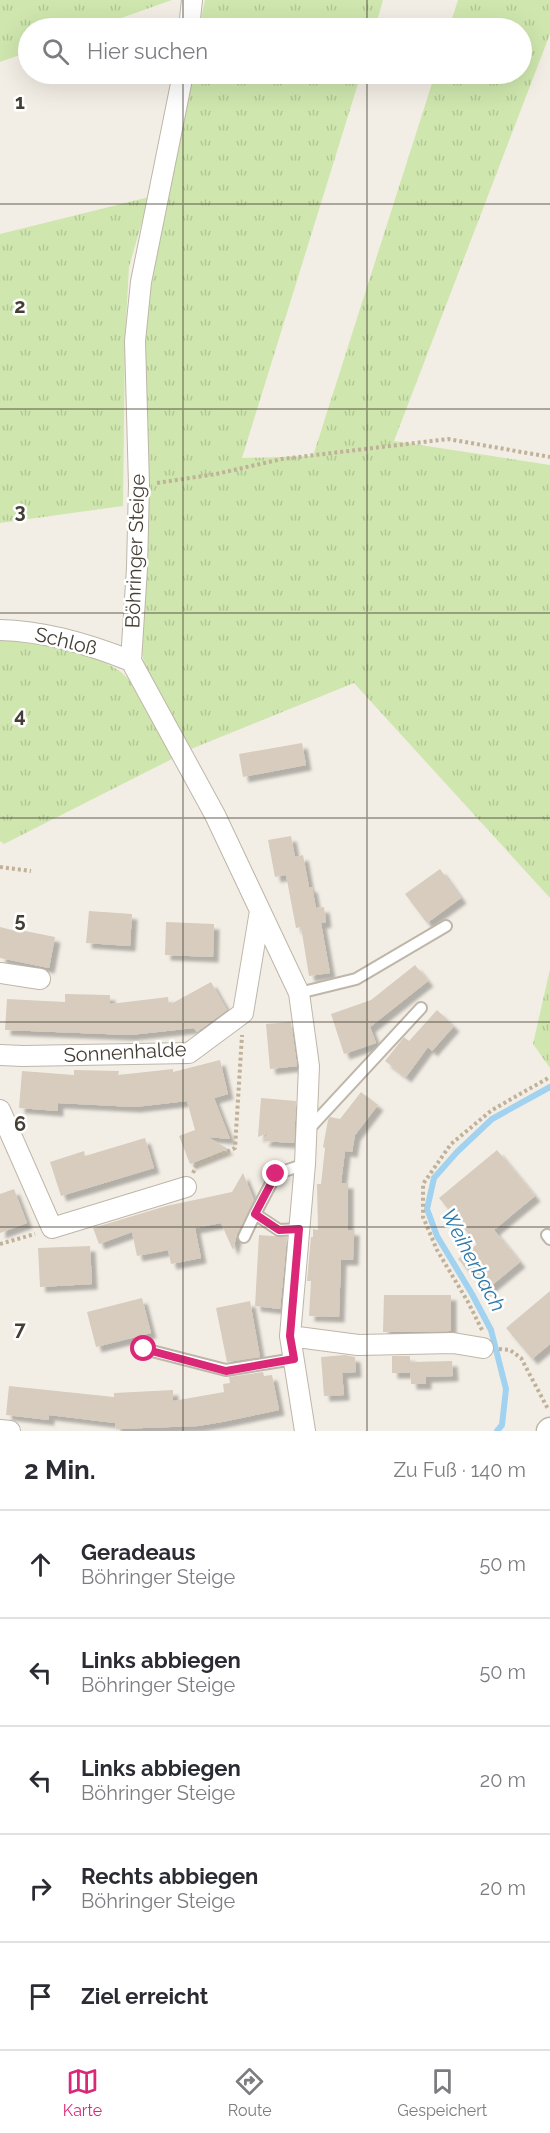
<!DOCTYPE html>
<html lang="de">
<head>
<meta charset="utf-8">
<style>
  :root { --surface:#fff; --page:#f2f2f3; --text:#2b2b33; --muted:#7c7c81; --line:#e1e1e2; --accent:#db2777 }
  body { margin:0; font-family:Raleway,sans-serif; background:var(--page); color:var(--text) }
  .stop { position:absolute; width:18px; height:18px; margin:-14px; border:4px solid #db2777; border-radius:50%; background:#fff }
  .stop.end { background:#db2777; border-color:#fff; box-shadow:0 2px 6px #0008 }
  .list { margin:0; padding:0; list-style:none }
  h2 { display:flex; justify-content:space-between; align-items:center; height:78px; margin:0; padding:0 24px; font-size:26px }
  h2 small { font-size:20px; font-weight:400; color:var(--muted) }
  .list li { display:grid; grid-template-columns:39px 1fr auto; gap:18px; align-items:center; box-sizing:border-box; height:108px; padding:0 24px; border-top:2px solid var(--line) }
  .list b { display:block; font-size:22px; white-space:nowrap }
  .list p { margin:0; font-size:20px; white-space:nowrap; color:var(--muted) }
  .list em { font-size:20px; font-style:normal; color:var(--muted) }
  .icon { flex:none; width:33px; height:33px; fill:none; stroke:currentColor; stroke-width:2; stroke-linecap:round; stroke-linejoin:round }
  .map { position:relative; flex:none; width:550px; height:1431px; overflow:hidden }
  .search { position:absolute; background:var(--surface); box-shadow:0 6px 24px #0002; left:18px; right:18px; top:18px; height:66px; display:flex; align-items:center; gap:15px; box-sizing:border-box; padding:0 21px; border-radius:33px; color:var(--muted); font-size:22px }
  .sheet { height:618px; background:var(--surface) }
  nav { display:flex; justify-content:space-around; align-items:center; box-sizing:border-box; height:84px; border-top:2px solid var(--line); background:var(--surface); font-size:16px; color:var(--muted) }
  nav a { display:grid; justify-items:center; gap:3px }
  nav .on { color:var(--accent) }
  .map>svg:first-child { display:block }
  .grass { fill:url(#grass-tufts) }
  .lines { fill:none; stroke-linecap:round; stroke-linejoin:round }
  .stream { stroke:#a1d2f0; stroke-width:6 }
  .building { fill:#d7ccbe; filter:url(#shadow) }
  .service-casing { stroke:#beb6a8; stroke-width:14 }
  .minor-casing { stroke:#beb6a8; stroke-width:22 }
  .tertiary-casing { stroke:#beb6a8; stroke-width:27 }
  .path { stroke:#c0b199; stroke-width:4; stroke-dasharray:3 3; stroke-linecap:butt }
  .service { stroke:#fff; stroke-width:10 }
  .minor { stroke:#fff; stroke-width:20 }
  .tertiary { stroke:#fff; stroke-width:24 }
  .route { stroke:#db2777; stroke-width:8 }
  .grid { fill:none; stroke:#453e35; stroke-width:1.5; stroke-opacity:0.55 }
  .labels { text-anchor:middle; stroke-width:5; stroke-linejoin:round; paint-order:stroke }
  .street-label { font-size:20px; fill:#453e35; stroke:#fff }
  .water-label { font-size:21px; font-style:italic; fill:#2d79a9; stroke:#fff }
  .grid-label { font-size:20px; text-anchor:middle; font-weight:bold; fill:#453e35; stroke:#fff; stroke-width:5; stroke-linejoin:round; paint-order:stroke }
</style>
</head>
<body>
<div class="map">
<svg width="550" height="1431" viewBox="0 0 550 1431">
  <defs>
    <pattern id="grass-tufts" width="24" height="20" patternUnits="userSpaceOnUse" patternTransform="scale(1.5)"><rect width="24" height="20" fill="#cfe7ae"/><path d="M3 7l-1-3M5 7V3M7 7l1-3M15 17l-1-3M17 17v-4M19 17l1-3" fill="none" stroke="#b3c796"/></pattern>
    <filter id="shadow"><feDropShadow dx="5.5" dy="5.5" stdDeviation="1.5" flood-color="#0004"/></filter>
  </defs>
  <rect width="100%" height="100%" fill="#f3eee5"/>
  <path class="grass" d="M0,0H172L93,28H28V52L0,62Z
    M205,0H383L375,28H199Z
    M458,0H550V34L394,441L550,465V898L354,683L186,751L145,670L141,646L147,492L145,337L159,224L190,74H361L242,458L313,456L435,74H522V28H449Z
    M149,197L129,267L125,339L123,506L0,523V234Z
    M26,636C53,645 99,655 121,672C142,690 160,733 174,758L4,844L0,841V638Z
    M550,969V1068L533,1044Z"/>
  <g class="lines">
    <path class="stream" d="M497,1431L502,1425L506,1389L491,1330L472,1294L437,1236L427,1209L434,1178L457,1152L492,1119L550,1087"/>
  </g>
  <path class="building" d="M302,743L306,765L243,777L239,754Z
    M291,836L295,857L303,855L309,887H312L316,908L324,907L326,922L321,923L330,973L309,976L301,927L296,928L286,875L275,877L268,840Z
    M440,869L461,898L427,923L405,894Z
    M89,911L132,914L130,946L86,943Z
    M166,922L214,924L213,957L165,955Z
    M0,927L20,932V930L55,937L49,968L0,958Z
    M415,965L428,981L370,1027L376,1043L344,1054L331,1014L371,1000Z
    M211,982L227,1010L197,1032L194,1028L130,1035L5,1030L7,999L65,1002V994L110,995V1004L168,997L169,1005Z
    M437,1010L454,1026L432,1051L428,1047L406,1077L385,1061L404,1037L409,1041Z
    M291,1022L297,1066L270,1069L266,1024Z
    M220,1060L228,1094L214,1098L230,1139L208,1137L228,1149L190,1164L179,1136L195,1130L187,1101L135,1107L58,1103V1111L19,1108L22,1071L74,1075V1070L119,1071L118,1075L173,1069V1072Z
    M361,1092L378,1105L355,1135L352,1152L345,1151L341,1183H348V1230H354L353,1260H341L339,1317L309,1316L311,1281H307L311,1237H313V1229L318,1230L317,1184H321L325,1148L323,1147L328,1120L330,1117L340,1119Z
    M261,1098L296,1101L294,1143L263,1141L268,1133L258,1137Z
    M145,1138L154,1168L61,1196L50,1162L84,1151L85,1156Z
    M497,1150L535,1196L494,1230L520,1262L485,1291L458,1259L477,1244L439,1198Z
    M243,1173L254,1200L237,1234L233,1250L221,1223L195,1228L201,1258L171,1264L168,1250L137,1256L132,1232L99,1244L93,1228L166,1206L232,1192Z
    M14,1189L27,1223L0,1233V1194Z
    M259,1235L287,1237L280,1309L255,1306Z
    M90,1246L92,1284L40,1287L38,1248Z
    M550,1291V1344L532,1359L506,1328Z
    M384,1295H451V1331L383,1332Z
    M142,1298L151,1333L96,1347L87,1312Z
    M250,1301L260,1357L227,1362L216,1308Z
    M345,1355L355,1357L356,1372L342,1373L344,1395L324,1396L321,1357Z
    M392,1356H410V1362L452,1361L453,1376L426,1377V1384H411L410,1367V1373H392Z
    M263,1372L264,1376L272,1375L279,1410L222,1422L198,1426L116,1429L115,1423L49,1415V1420L6,1415L9,1386L114,1397V1393L173,1390V1401L224,1392L223,1384L230,1383L229,1377Z"/>
  <g class="lines">
    <defs>
      <path id="service" d="M299,993L356,979L446,926
        M307,1131L421,1008
        M299,1229L279,1230L255,1214L276,1174L305,1164
        M547,1235L550,1239
        M244,1237L255,1214
        M144,1349L226,1370L294,1359"/>
      <path id="minor" d="M189,28L192,0
        M183,74L141,282L135,341L139,485L137,568L131,661L215,815L299,993L309,1066L305,1164L290,1336L305,1431
        M0,630C45,631 89,644 131,661
        M0,973L40,979
        M0,1055L23,1056L189,1053L243,1013L260,911
        M0,1110L52,1228L186,1187
        M290,1336L358,1345L453,1343L483,1348
        M0,1430L10,1431"/>
      <path id="tertiary" d="M549,1431L550,1430"/>
    </defs>
    <use href="#service" class="service-casing"/>
    <use href="#minor" class="minor-casing"/>
    <use href="#tertiary" class="tertiary-casing"/>
    <path class="path" d="M157,483L216,474L282,459L448,439L550,457
      M0,867L31,871
      M193,1173L196,1166L235,1148L242,1035
      M0,1244L35,1234
      M482,1330L468,1302L437,1250L423,1217V1184L451,1144L492,1110L550,1077
      M499,1349L510,1350L521,1358L548,1409"/>
    <use href="#service" class="service"/>
    <use href="#minor" class="minor"/>
    <use href="#tertiary" class="tertiary"/>
  </g>
  <g class="lines">
    <path class="route" d="M144,1349L226,1371L294,1359L290,1336L299,1229L279,1230L255,1214L276,1174"/>
  </g>
  <path class="grid" d="M183,0V28M367,0V28M183,74V1431M367,74V1431M0,204H550M0,409H550M0,613H550M0,818H550M0,1022H550M0,1227H550"/>
  <g class="labels">
    <g class="street-label">
      <text transform="translate(135 551) rotate(-88)" y="7">Böhringer Steige</text>
      <text transform="translate(66 641) rotate(14)" y="7">Schloß</text>
      <text transform="translate(125 1052) rotate(-3)" y="7">Sonnenhalde</text>
    </g>
    <g class="water-label">
      <text transform="translate(473 1260) rotate(62)" y="7">Weiherbach</text>
    </g>
  </g>
  <g class="grid-label">
    <text x="20" y="109">1</text>
    <text x="20" y="313">2</text>
    <text x="20" y="518">3</text>
    <text x="20" y="722">4</text>
    <text x="20" y="927">5</text>
    <text x="20" y="1131">6</text>
    <text x="20" y="1336">7</text>
  </g>
</svg>
<div class="stop" style="left:144px;top:1349px"></div>
<div class="stop end" style="left:276px;top:1174px"></div>
<div class="search"><svg class="icon" aria-label="search" viewBox="0 0 24 24"><circle cx="10" cy="10" r="6"/><path d="M15 15l6 6"/></svg>Hier suchen</div>
</div>
<section class="sheet">
<h2>2 Min.<small>Zu Fuß · 140 m</small></h2>
<ul class="list">
<li><svg class="icon" aria-label="ahead" viewBox="0 0 24 24"><path d="M12 20V5M6 11l6-6 6 6"/></svg><div><b>Geradeaus</b><p>Böhringer Steige</p></div><em>50 m</em></li>
<li><svg class="icon" aria-label="left" viewBox="0 0 24 24"><path d="M17 20v-9H6M10 6l-5 5 5 5"/></svg><div><b>Links abbiegen</b><p>Böhringer Steige</p></div><em>50 m</em></li>
<li><svg class="icon" aria-label="left" viewBox="0 0 24 24"><path d="M17 20v-9H6M10 6l-5 5 5 5"/></svg><div><b>Links abbiegen</b><p>Böhringer Steige</p></div><em>20 m</em></li>
<li><svg class="icon" aria-label="right" viewBox="0 0 24 24"><path d="M7 20v-9h11M14 6l5 5-5 5"/></svg><div><b>Rechts abbiegen</b><p>Böhringer Steige</p></div><em>20 m</em></li>
<li><svg class="icon" aria-label="arrive" viewBox="0 0 24 24"><path d="M6 21V4h12l-3 4 3 4H6"/></svg><div><b>Ziel erreicht</b></div></li>
</ul>
</section>
<nav>
<a class="on"><svg class="icon" aria-label="map" viewBox="0 0 24 24"><path d="M3 6l6-2 6 2 6-2v14l-6 2-6-2-6 2zM9 4v14M15 6v14"/></svg>Karte</a>
<a><svg class="icon" aria-label="directions" viewBox="0 0 24 24"><path d="M12 3l9 9-9 9-9-9zM9 14v-3h6M13 9l2 2-2 2"/></svg>Route</a>
<a><svg class="icon" aria-label="saved" viewBox="0 0 24 24"><path d="M7 4h10v16l-5-4-5 4z"/></svg>Gespeichert</a>
</nav>
</body>
</html>
